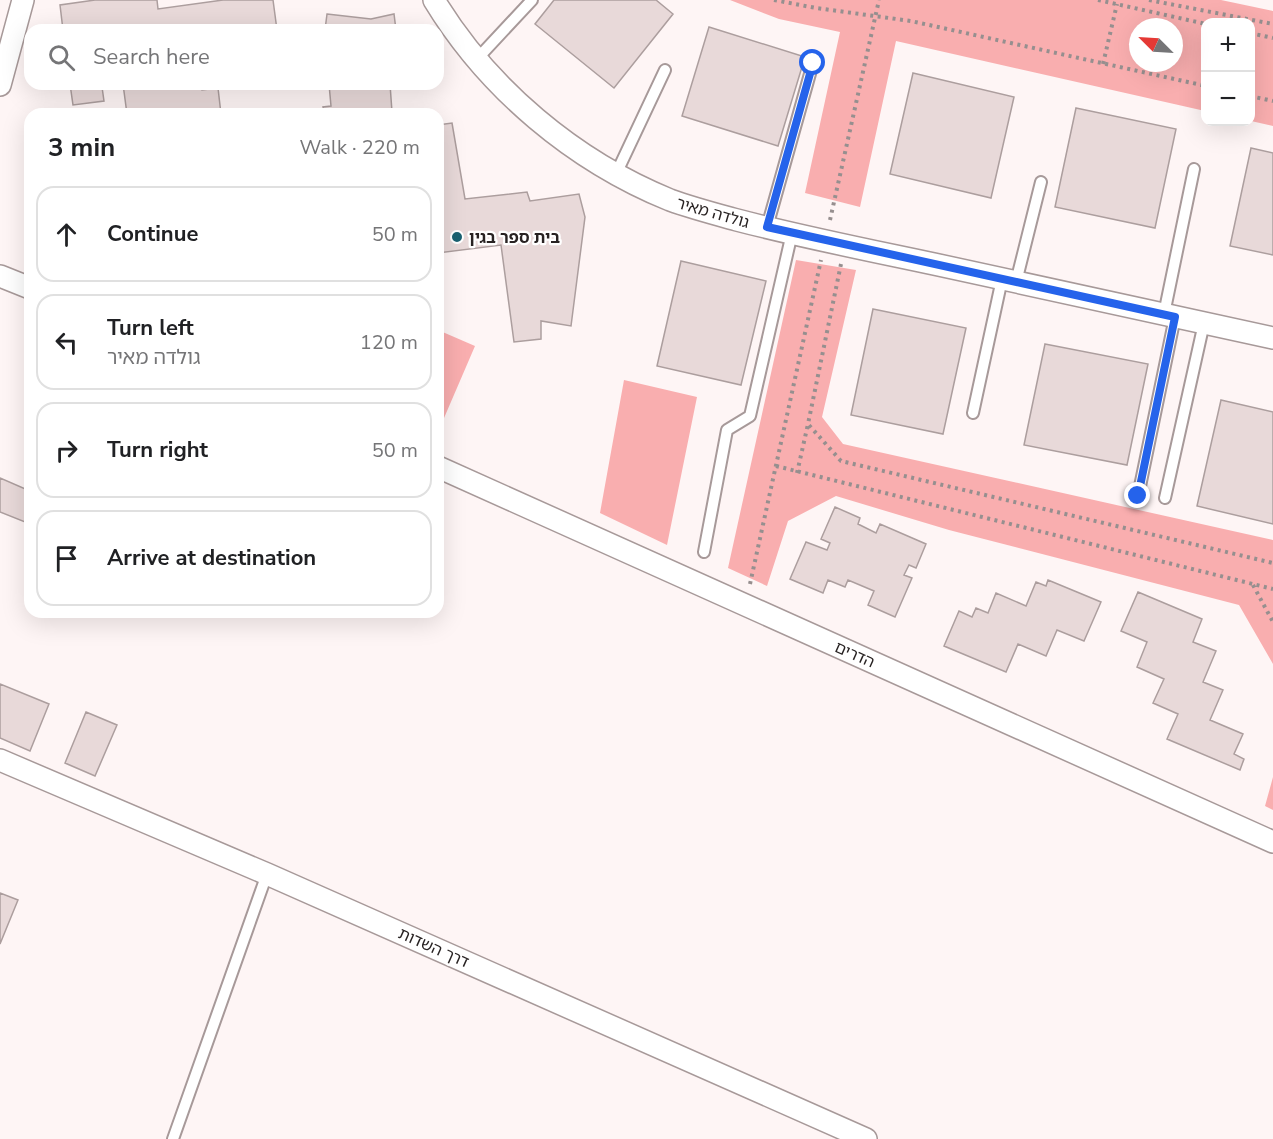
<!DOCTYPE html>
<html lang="en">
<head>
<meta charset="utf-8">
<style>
  :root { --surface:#fff; --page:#f2f2f2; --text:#202124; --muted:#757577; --line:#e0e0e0 }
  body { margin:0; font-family:"Nunito Sans","Noto Sans Hebrew",sans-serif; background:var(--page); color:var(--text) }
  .controls { position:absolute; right:18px; top:18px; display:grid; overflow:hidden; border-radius:12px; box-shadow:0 6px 24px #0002 }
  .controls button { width:54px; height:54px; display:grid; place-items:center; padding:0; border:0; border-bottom:2px solid var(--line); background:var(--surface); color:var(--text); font:30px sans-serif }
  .compass { position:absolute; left:1129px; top:18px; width:54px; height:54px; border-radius:50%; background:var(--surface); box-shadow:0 6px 24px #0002; rotate:294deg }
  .stop { position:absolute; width:18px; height:18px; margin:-14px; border:4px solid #2563eb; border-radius:50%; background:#fff }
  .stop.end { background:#2563eb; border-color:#fff; box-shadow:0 2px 6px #0008 }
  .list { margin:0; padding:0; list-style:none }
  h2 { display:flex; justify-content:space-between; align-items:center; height:78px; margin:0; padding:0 24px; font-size:26px }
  h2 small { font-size:20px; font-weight:400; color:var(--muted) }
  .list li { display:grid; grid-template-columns:39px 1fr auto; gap:18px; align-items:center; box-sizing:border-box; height:96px; margin:0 12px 12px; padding:0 12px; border:2px solid var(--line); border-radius:18px }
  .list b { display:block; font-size:22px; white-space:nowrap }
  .list p { margin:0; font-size:20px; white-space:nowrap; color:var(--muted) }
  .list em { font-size:20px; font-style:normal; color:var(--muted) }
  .icon { flex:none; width:33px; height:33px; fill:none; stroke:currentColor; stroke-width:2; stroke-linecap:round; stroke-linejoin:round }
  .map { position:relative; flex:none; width:1273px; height:1139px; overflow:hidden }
  .search { position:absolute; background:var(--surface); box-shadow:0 6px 24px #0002; left:24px; top:24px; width:420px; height:66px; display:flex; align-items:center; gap:15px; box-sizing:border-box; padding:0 21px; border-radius:18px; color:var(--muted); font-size:22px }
  .panel { position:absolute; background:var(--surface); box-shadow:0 6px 24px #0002; left:24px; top:108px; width:420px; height:510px; border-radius:18px }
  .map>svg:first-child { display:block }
  .green { fill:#f9aeaf; fill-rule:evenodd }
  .building { fill:#e8d9d9; stroke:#ac9e9e; stroke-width:1.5 }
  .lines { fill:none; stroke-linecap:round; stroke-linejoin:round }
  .service-casing { stroke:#a79999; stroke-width:14 }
  .minor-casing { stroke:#a79999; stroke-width:24 }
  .path { stroke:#968f8f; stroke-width:4; stroke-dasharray:3 4.5; stroke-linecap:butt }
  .service { stroke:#fff; stroke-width:10 }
  .minor { stroke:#fff; stroke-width:21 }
  .route { stroke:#2563eb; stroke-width:8 }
  .poi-dot { fill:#196171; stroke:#fff; stroke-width:2 }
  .labels { text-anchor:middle; stroke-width:4.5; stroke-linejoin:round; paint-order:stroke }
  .street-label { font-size:16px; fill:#282323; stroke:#fff }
  .poi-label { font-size:16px; font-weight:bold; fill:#282323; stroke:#fff; text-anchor:start }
</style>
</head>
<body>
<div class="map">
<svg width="1273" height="1139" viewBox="0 0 1273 1139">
  <rect width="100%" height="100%" fill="#fef5f5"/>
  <path class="green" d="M730,0H1221L1273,11V126L1251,121L1250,22H1206L1205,111L896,41L860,207L805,193L840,32L779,19ZM1138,27H1174V63H1138Z
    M796,260L856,270L822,417L843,444L1273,540V664L1239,605L949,530L836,496L788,521L767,586L728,568Z
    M438,330L475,346L438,432Z
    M624,380L697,397L667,545L600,513Z
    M1273,777V810L1265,806Z"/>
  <path class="building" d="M95,0H157L158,9L223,0H273L277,30H63L60,5Z
    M554,0H656L673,14L614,88L535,24Z
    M327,14L371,19L394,14L396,30H325Z
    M709,27L805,57L778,146L682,116Z
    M913,73L1014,97L991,198L890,174Z
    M70,84H122L102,87L104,101L73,105Z
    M123,84H201L202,90L218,88L221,114H127Z
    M329,84H390L392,112L399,114H325L323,107L331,106Z
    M1076,108L1176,129L1155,228L1055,207Z
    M452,123L465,199L527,192L530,201L579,194L585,217L571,326L541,321V339L514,342L501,245L438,253V125Z
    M1251,148L1273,153V255L1230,246Z
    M681,261L766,281L741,385L657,366Z
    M873,309L966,328L943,434L851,415Z
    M1045,344L1148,364L1127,465L1024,445Z
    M1221,400L1273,412V524L1197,506Z
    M0,478L30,491V524L0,512Z
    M835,507L860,518L858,524L876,533L880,524L926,544L916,568L909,565L904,575L912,578L895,617L868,605L874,591L848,580L845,587L828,580L823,593L790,579L806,542L827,550L830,543L821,539Z
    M1048,580L1101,602L1084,641L1057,630L1046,656L1018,644L1006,672L944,646L959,611L972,617L976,608L988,613L996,593L1026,606L1036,582L1046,586Z
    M1138,592L1202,619L1193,642L1216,651L1203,682L1223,690L1210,720L1243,734L1234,754L1244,759L1240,770L1167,739L1178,714L1153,703L1164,679L1137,667L1147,642L1121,631Z
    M0,684L49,704L30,751L0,738Z
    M86,712L117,725L95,776L65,763Z
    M0,893L18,900L0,944Z"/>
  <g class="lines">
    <defs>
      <path id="service" d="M477,59L532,0
        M616,174L665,70
        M767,227L813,63
        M1016,282L1041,182
        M1164,314L1194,169
        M973,413L1002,279
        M1138,496L1175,317
        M1165,498L1204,323
        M704,552L727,430L750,416L792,233
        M173,1139L267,874"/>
      <path id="minor" d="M434,0C488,89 574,161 670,200C692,208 715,214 737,220C802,237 868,250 934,264C1047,289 1160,314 1273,338
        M0,85L23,0
        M0,276L30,288
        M438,467L1273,842
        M0,760L267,874L866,1139"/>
    </defs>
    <use href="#service" class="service-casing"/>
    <use href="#minor" class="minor-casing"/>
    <path class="path" d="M774,0L816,8L911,21L1206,86
      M1098,0L1206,24
      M1149,0L1273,24
      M1250,33L1273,38
      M1103,64L1117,4
      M1250,96L1273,101
      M830,220L879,0
      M841,264L808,424L841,461L1273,563
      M776,466L1273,589
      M797,473L808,424
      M750,584L821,260
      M1253,585L1273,622"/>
    <use href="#service" class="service"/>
    <use href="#minor" class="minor"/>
  </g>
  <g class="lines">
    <path class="route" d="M813,63L767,227L1175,317L1138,496"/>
  </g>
  <circle class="poi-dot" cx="457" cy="237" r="6"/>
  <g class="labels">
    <g class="street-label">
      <text transform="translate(713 212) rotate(16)" y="6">גולדה מאיר</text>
      <text transform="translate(855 654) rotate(24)" y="6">הדרים</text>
      <text transform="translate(434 947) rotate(24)" y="6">דרך השדות</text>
    </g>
    <g class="poi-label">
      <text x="469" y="243">בית ספר בגין</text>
    </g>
  </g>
</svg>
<div class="controls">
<button>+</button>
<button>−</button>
</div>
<svg class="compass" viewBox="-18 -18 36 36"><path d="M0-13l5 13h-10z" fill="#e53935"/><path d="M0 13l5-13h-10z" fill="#757577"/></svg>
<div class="stop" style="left:813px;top:63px"></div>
<div class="stop end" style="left:1138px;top:496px"></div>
<div class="search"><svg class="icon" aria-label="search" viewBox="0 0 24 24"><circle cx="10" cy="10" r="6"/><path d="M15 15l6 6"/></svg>Search here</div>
<section class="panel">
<h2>3 min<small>Walk · 220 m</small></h2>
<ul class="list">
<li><svg class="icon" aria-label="ahead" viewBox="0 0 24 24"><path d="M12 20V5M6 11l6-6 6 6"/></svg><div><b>Continue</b></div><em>50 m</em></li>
<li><svg class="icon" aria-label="left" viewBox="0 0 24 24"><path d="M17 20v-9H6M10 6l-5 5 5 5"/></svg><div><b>Turn left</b><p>גולדה מאיר</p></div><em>120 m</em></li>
<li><svg class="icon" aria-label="right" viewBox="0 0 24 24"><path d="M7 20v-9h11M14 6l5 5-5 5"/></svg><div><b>Turn right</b></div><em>50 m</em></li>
<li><svg class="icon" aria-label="arrive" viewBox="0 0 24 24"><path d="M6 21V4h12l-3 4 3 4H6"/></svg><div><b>Arrive at destination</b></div></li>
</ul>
</section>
</div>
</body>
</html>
